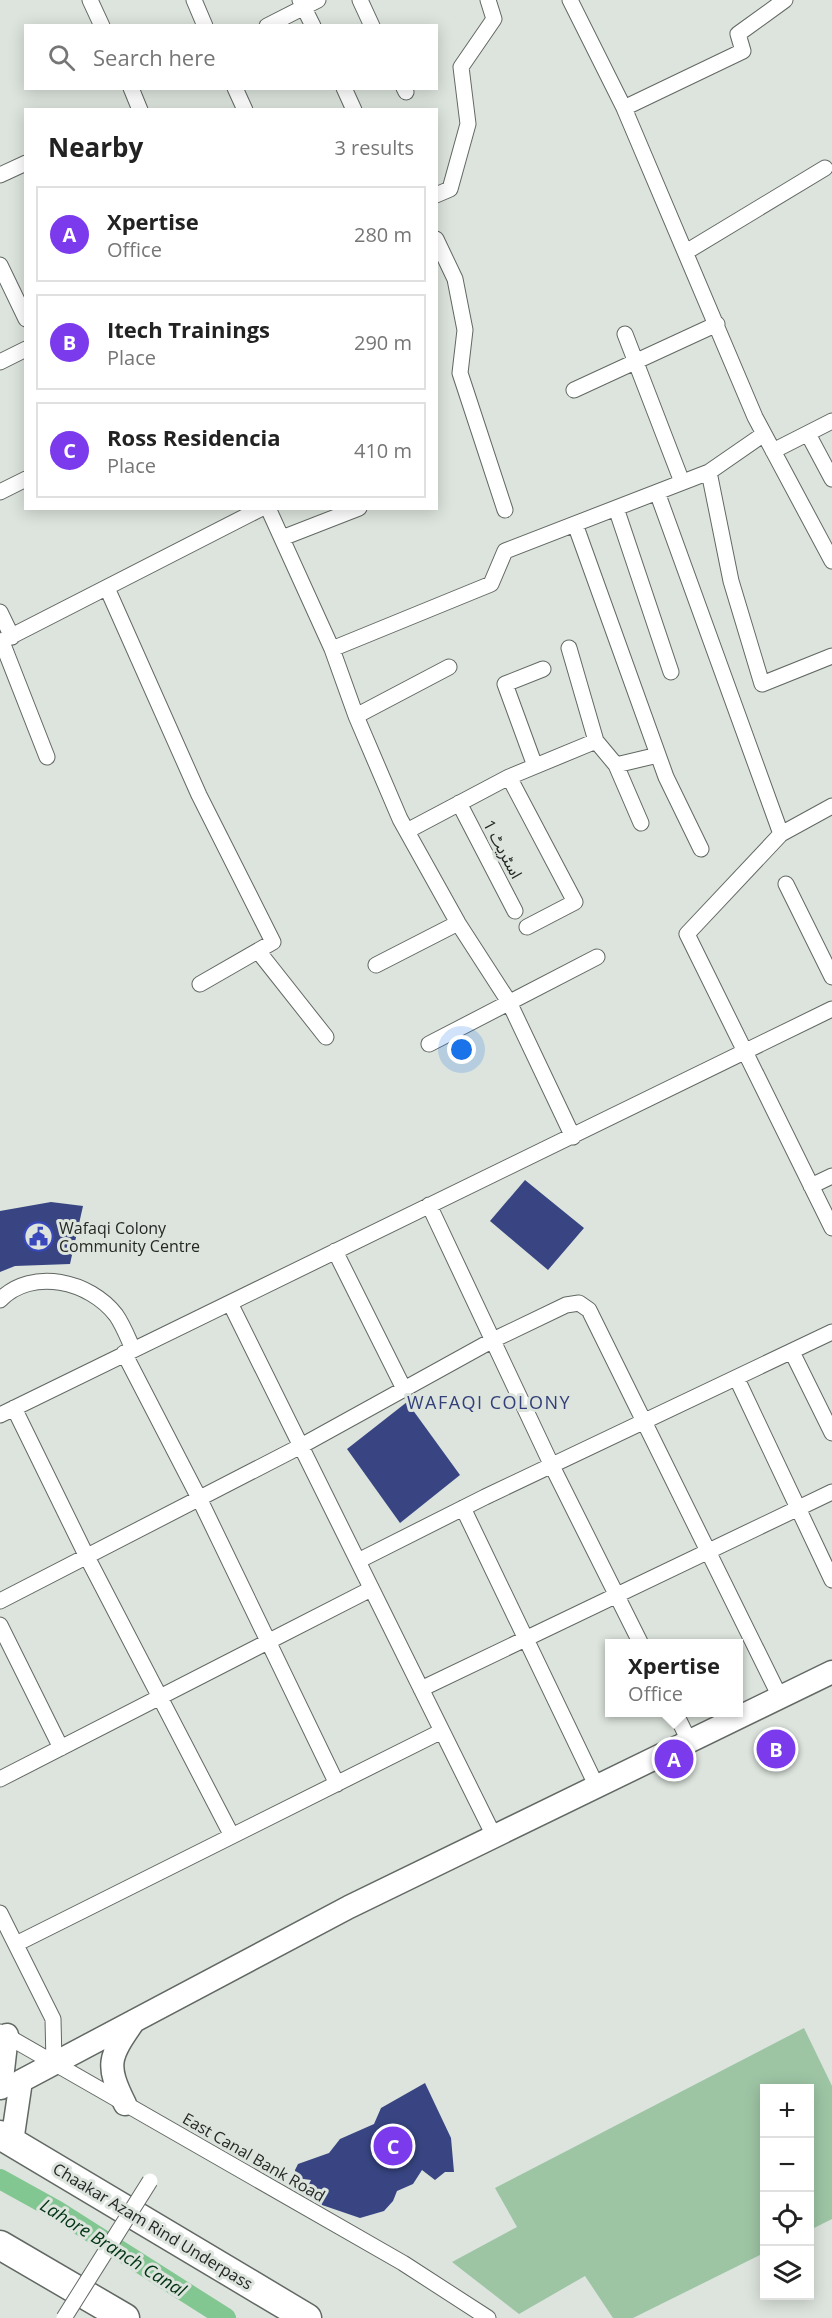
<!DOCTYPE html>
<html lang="en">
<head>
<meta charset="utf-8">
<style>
  :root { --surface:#fff; --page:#f6f6f6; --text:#222; --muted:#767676; --line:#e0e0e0; --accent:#7c3aed }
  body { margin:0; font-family:"Open Sans","Noto Sans Arabic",sans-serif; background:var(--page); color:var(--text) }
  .controls { position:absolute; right:18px; bottom:18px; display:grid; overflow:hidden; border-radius:0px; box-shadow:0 3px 15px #0003 }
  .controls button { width:54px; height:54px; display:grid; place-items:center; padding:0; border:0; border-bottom:2px solid var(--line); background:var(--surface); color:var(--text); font:30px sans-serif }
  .you { position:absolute; left:462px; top:1050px; width:21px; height:21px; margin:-15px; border:4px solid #fff; border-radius:50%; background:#1a73e8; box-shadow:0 0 0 9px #1a73e833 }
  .badge { display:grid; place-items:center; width:39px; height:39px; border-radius:50%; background:var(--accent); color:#fff; font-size:20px; font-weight:700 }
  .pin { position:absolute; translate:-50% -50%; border:3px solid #fff; box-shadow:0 2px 6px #0006 }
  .popup { position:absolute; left:605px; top:1639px; width:138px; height:78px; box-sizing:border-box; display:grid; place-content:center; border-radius:0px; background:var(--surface); filter:drop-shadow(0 2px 4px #0005); font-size:20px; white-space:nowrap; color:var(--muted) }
  .popup b { font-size:22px; color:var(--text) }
  .popup::after { content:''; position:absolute; left:50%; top:100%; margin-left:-12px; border:12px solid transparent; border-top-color:var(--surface) }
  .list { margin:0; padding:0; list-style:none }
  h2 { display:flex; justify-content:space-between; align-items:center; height:78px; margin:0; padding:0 24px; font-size:26px }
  h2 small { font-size:20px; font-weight:400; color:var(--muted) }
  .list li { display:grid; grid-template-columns:39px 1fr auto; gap:18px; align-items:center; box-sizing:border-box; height:96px; margin:0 12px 12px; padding:0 12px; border:2px solid var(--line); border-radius:0px }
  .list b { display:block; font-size:22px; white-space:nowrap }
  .list p { margin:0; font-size:20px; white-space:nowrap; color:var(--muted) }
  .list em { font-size:20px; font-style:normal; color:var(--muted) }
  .icon { flex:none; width:33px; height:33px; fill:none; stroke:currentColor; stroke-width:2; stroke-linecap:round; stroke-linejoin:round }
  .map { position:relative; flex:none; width:832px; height:2318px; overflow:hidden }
  .search { position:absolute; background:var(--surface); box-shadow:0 3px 15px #0003; left:24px; top:24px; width:414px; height:66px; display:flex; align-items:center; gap:15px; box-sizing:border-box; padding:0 21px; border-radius:0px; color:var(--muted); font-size:22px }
  .panel { position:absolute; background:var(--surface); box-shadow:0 3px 15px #0003; left:24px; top:108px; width:414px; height:402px; border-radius:0px }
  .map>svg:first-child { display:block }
  .green { fill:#9dc5a4 }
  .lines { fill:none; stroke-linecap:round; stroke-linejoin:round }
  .canal { stroke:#82c691; stroke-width:20 }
  .building { fill:#384582 }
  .street-casing { stroke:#626863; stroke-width:17 }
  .secondary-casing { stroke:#626863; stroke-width:25 }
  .highway-casing { stroke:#626863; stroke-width:31 }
  .street { stroke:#fff; stroke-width:15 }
  .secondary { stroke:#fff; stroke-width:22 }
  .highway { stroke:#fff; stroke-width:28 }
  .street-bridge-casing { stroke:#626863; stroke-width:17; stroke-linecap:butt }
  .street-bridge { stroke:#fff; stroke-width:15 }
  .labels { text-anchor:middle; stroke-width:6; stroke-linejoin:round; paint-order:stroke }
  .street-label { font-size:16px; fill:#252725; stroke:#dce4dd }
  .poi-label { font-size:16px; fill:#252725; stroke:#dce4dd; text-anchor:start }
  .neighbourhood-label { font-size:18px; letter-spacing:1.5px; fill:#323f79; stroke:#dce4dd }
  .water-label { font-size:18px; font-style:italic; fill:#003312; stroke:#dce4dd }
</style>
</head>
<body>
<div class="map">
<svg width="832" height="2318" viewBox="0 0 832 2318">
  <rect width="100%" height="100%" fill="#dce4dd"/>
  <path class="green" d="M804,2028L832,2086V2219L810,2230V2088H764V2253L633,2318H613L585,2276L519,2314L452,2262L517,2227L495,2188Z"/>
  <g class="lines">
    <path class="canal" d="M0,2179L56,2210L226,2318"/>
  </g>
  <path class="building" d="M525,1180L584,1228L548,1270L490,1221Z
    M51,1202L83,1206L70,1264L15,1266L0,1272V1211Z
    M407,1402L460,1475L400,1523L347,1449Z
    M425,2083L451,2138L454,2172H445L435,2180L422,2170L413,2184L397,2191L393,2201L384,2211L360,2218L322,2205L316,2188L308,2186L311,2180L296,2178L295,2170L298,2164L329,2153L340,2139L374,2124L381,2108Z"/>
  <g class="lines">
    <defs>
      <path id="street" d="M90,0L102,26
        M194,0L205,26
        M300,0L313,26
        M360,0L372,26
        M570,0L624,108L755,417L832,561
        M267,26L318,0
        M131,88L140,110
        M235,88L245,110
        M344,88L354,110
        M404,88L406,92
        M624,108L743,51L738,34L785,0
        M0,175L26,163
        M436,195L450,189L468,124L461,67L494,19L488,0
        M436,239L455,279L465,330L460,373L505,510
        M686,252L825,168
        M0,265L26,319
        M625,334L682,482
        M0,362L26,349
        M574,390L717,324
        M808,434L832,479
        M773,451L832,421
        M709,472L731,581L762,684L832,656
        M0,492L26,479
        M657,492L781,834
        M268,508L332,649L356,716L400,819L458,923L509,1002L573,1137
        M616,508L671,672
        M575,524L666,777L701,849
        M282,538L359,508
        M107,588L199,795L273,942L200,984
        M0,612L12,637
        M0,642L262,508
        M2,642L47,757
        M569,648L596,741
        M332,649L491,584L505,551L709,472L764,434
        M356,716L449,667
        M616,765L658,755
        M535,766L505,684L543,669
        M509,777L575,902L527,927
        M459,803L515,911
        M832,806L781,834L687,934L832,1228
        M407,831L509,777L596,741L616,765L641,823
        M786,884L832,977
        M258,951L326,1037
        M376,965L458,923
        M429,1044L597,957
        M811,1186L832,1176
        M429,1205L552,1466L641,1644
        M335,1251L404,1389
        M0,1300C32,1267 90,1281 116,1315C123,1325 128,1338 133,1349
        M230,1303L494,1836
        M792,1352L832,1433
        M124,1353L199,1498L337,1784
        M737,1379L832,1580
        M14,1408L86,1555L232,1836
        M0,1415L832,1009
        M463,1508L597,1787
        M358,1561L485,1497L832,1332
        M0,1601L301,1446L493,1340L566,1305L579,1303L589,1310L780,1697
        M0,1625L61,1748
        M421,1689L832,1492
        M675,1712L689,1741
        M0,1779L371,1589
        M0,1913L53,2019L54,2063
        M16,1944L442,1731
        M0,2032L403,2263L488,2318"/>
      <path id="secondary" d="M1,2088L7,2035
        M125,2104C105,2064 109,2057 134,2021
        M12,2142L21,2081L349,1907L832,1672"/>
      <path id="highway" d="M0,2135L307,2318
        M0,2245L125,2318"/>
    </defs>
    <use href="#street" class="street-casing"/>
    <use href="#secondary" class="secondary-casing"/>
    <use href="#highway" class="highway-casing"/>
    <use href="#street" class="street"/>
    <use href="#secondary" class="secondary"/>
    <use href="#highway" class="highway"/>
    <defs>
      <path id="street-bridge" d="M64,2318L150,2181"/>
    </defs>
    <use href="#street-bridge" class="street-bridge-casing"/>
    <use href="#street-bridge" class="street-bridge"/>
  </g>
  <defs>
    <symbol id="civic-ring" viewBox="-11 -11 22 22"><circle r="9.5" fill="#dce4dd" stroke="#3847ba" stroke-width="1.5"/><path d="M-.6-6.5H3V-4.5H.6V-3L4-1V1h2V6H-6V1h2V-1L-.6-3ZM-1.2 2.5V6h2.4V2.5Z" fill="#3847ba"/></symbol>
  </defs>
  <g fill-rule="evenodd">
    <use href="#civic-ring" x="22" y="1220" width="33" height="33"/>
  </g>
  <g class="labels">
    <g class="street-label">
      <text transform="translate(503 849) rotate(62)" y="6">اسٹریٹ 1</text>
      <text transform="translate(254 2157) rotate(30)" y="6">East Canal Bank Road</text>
      <text transform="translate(153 2226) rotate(31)" y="6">Chaakar Azam Rind Underpass</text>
    </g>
    <g class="poi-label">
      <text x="59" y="1234">Wafaqi Colony<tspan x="59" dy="18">Community Centre</tspan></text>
    </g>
    <g class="neighbourhood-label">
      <text x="489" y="1409">WAFAQI COLONY</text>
    </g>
    <g class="water-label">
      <text transform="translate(113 2248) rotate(32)" y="6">Lahore Branch Canal</text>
    </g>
  </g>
</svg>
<div class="controls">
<button>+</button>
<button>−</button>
<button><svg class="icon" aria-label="locate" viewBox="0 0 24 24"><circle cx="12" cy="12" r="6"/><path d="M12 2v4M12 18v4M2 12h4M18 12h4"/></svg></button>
<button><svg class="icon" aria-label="layers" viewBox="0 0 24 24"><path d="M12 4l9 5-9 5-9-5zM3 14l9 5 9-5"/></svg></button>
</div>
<div class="you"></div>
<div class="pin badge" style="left:674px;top:1759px">A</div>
<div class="popup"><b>Xpertise</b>Office</div>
<div class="pin badge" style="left:776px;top:1749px">B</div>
<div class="pin badge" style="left:393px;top:2146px">C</div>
<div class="search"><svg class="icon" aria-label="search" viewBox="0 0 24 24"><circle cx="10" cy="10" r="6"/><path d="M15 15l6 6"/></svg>Search here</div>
<section class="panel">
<h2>Nearby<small>3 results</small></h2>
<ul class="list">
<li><span class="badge">A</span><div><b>Xpertise</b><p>Office</p></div><em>280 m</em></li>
<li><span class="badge">B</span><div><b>Itech Trainings</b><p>Place</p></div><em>290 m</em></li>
<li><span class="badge">C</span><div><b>Ross Residencia</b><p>Place</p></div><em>410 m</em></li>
</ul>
</section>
</div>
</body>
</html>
